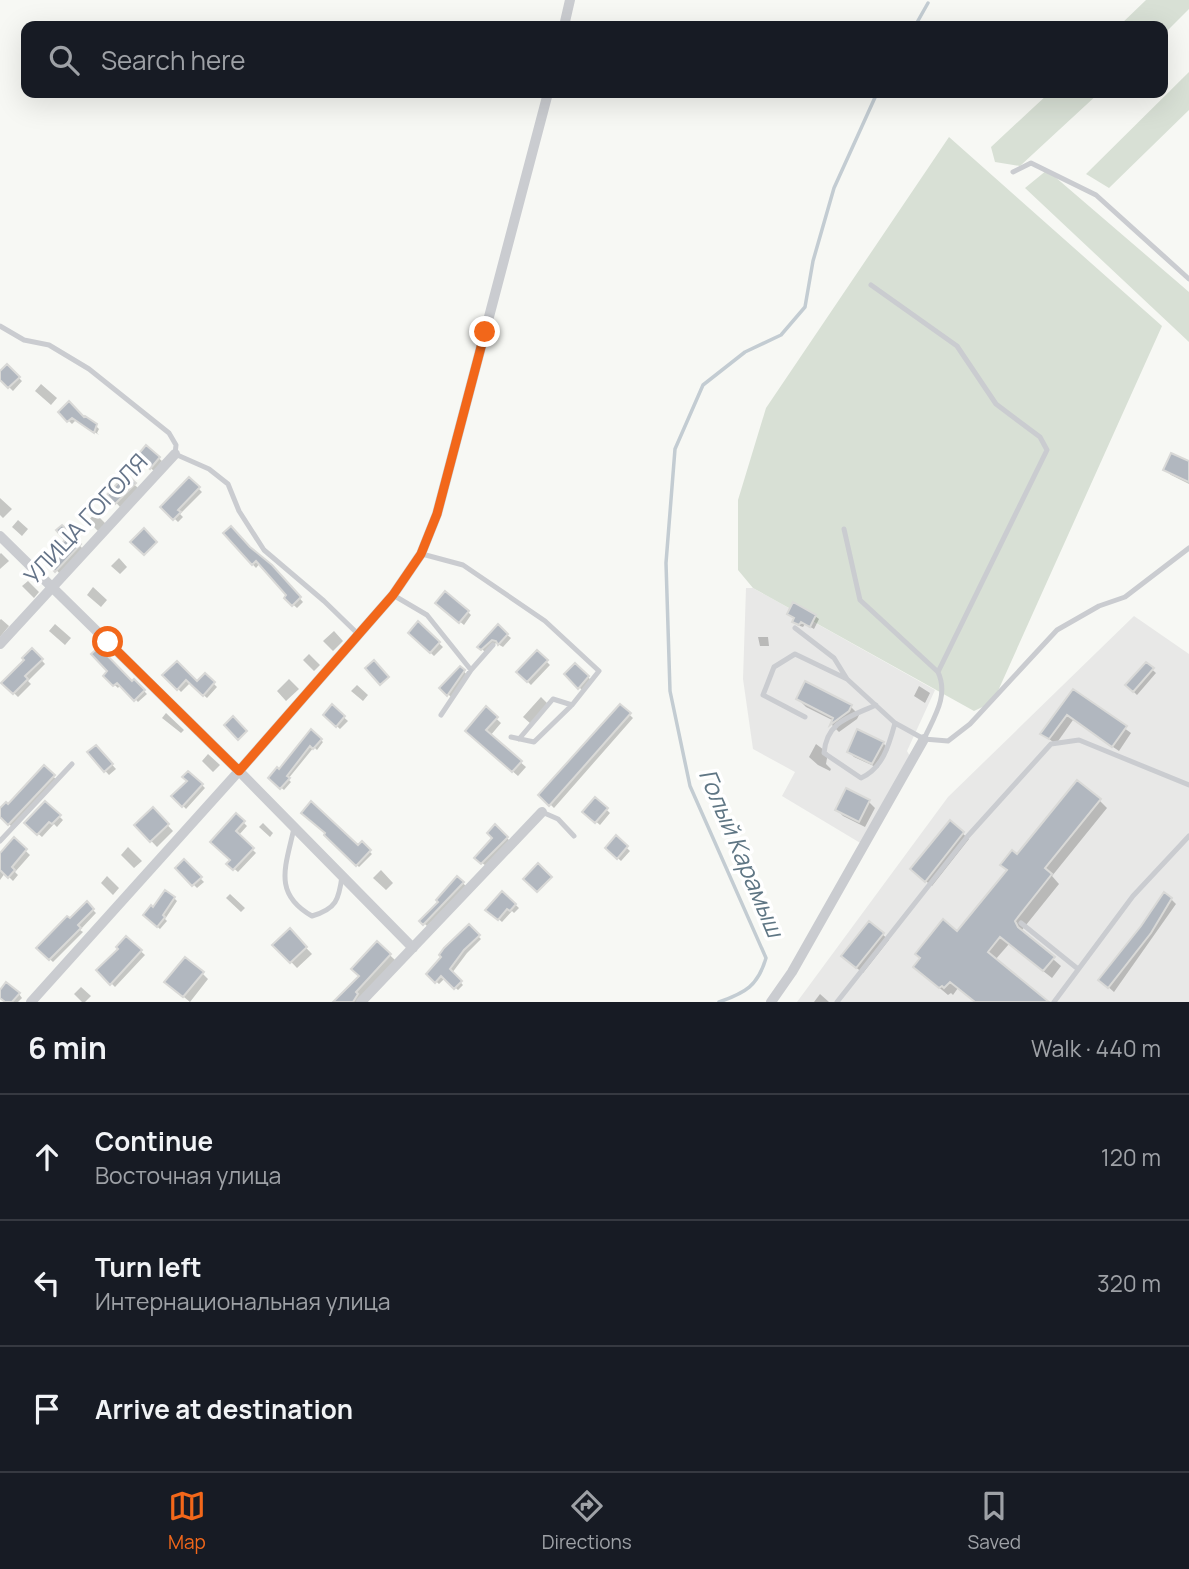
<!DOCTYPE html>
<html lang="en">
<head>
<meta charset="utf-8">
<style>
  :root { --surface:#171b24; --page:#242831; --text:#f1f3f6; --muted:#9ea1a6; --line:#363941; --accent:#f2671a }
  body { margin:0; font-family:Manrope,sans-serif; background:var(--page); color:var(--text) }
  .stop { position:absolute; width:21px; height:21px; margin:-16px; border:5px solid #f2671a; border-radius:50%; background:#fff }
  .stop.end { background:#f2671a; border-color:#fff; box-shadow:0 2px 7px #0008 }
  .list { margin:0; padding:0; list-style:none }
  h2 { display:flex; justify-content:space-between; align-items:center; height:91px; margin:0; padding:0 28px; font-size:30px }
  h2 small { font-size:23px; font-weight:400; color:var(--muted) }
  .list li { display:grid; grid-template-columns:46px 1fr auto; gap:21px; align-items:center; box-sizing:border-box; height:126px; padding:0 28px; border-top:2px solid var(--line) }
  .list b { display:block; font-size:26px; white-space:nowrap }
  .list p { margin:0; font-size:23px; white-space:nowrap; color:var(--muted) }
  .list em { font-size:23px; font-style:normal; color:var(--muted) }
  .icon { flex:none; width:38px; height:38px; fill:none; stroke:currentColor; stroke-width:2; stroke-linecap:round; stroke-linejoin:round }
  .map { position:relative; flex:none; width:1189px; height:1002px; overflow:hidden }
  .search { position:absolute; background:var(--surface); box-shadow:0 7px 28px #0002; left:21px; right:21px; top:21px; height:77px; display:flex; align-items:center; gap:18px; box-sizing:border-box; padding:0 24px; border-radius:14px; color:var(--muted); font-size:26px }
  .sheet { height:469px; background:var(--surface) }
  nav { display:flex; justify-content:space-around; align-items:center; box-sizing:border-box; height:98px; border-top:2px solid var(--line); background:var(--surface); font-size:19px; color:var(--muted) }
  nav a { display:grid; justify-items:center; gap:4px }
  nav .on { color:var(--accent) }
  .map>svg:first-child { display:block }
  .built { fill:#e8e8e7 }
  .green { fill:#d8e0d5 }
  .shadow { fill:#0003 }
  .lines { fill:none; stroke-linecap:round; stroke-linejoin:round }
  .stream { stroke:#c3ccd2; stroke-width:3.5 }
  .building { fill:#b1b7bf; stroke:#d9d9d7; stroke-width:2 }
  .lane { stroke:#caccd0; stroke-width:5 }
  .street { stroke:#caccd0; stroke-width:10 }
  .route { stroke:#f2671a; stroke-width:9 }
  .labels { text-anchor:middle; stroke-width:7; stroke-linejoin:round; paint-order:stroke }
  .street-label { font-size:23px; fill:#647388; stroke:#fff }
  .water-label { font-size:24px; font-style:italic; fill:#5f7684; stroke:#fff }
</style>
</head>
<body>
<div class="map">
<svg width="1189" height="1002" viewBox="0 0 1189 1002">
  <rect width="100%" height="100%" fill="#f7f8f4"/>
  <path class="built" d="M746,588H753L935,690L907,751L911,758L862,844L782,796L795,772L753,749L743,679Z
    M1134,616L1189,654V1002H797L948,797Z"/>
  <path class="green" d="M1146,0H1189V9L1163,35V26H1119Z
    M1189,72V110L1109,188L1086,174Z
    M1049,93H1099L1020,166L995,162L991,147Z
    M949,137L1162,326L993,702L974,711L753,588L738,570V500L766,408Z
    M1047,170L1189,292V342L1025,188Z"/>
  <path class="shadow" d="M7,366L22,381L13,391L0,378V373Z
    M41,384L57,398L51,405L35,391Z
    M60,412L96,426L99,429L97,433L99,435L76,420L72,424Z
    M146,447L162,461L154,471L138,457Z
    M1189,463V484L1171,475L1165,470Z
    M126,477L138,488L120,507L109,495Z
    M189,479L202,492L180,514L183,517L178,522L163,507Z
    M0,498L12,509L3,518L0,515Z
    M95,513L106,524L99,532L88,521Z
    M18,520L28,529L22,536L12,527Z
    M62,527L83,549L60,574L47,560L67,540Z
    M225,534L250,549L275,571L303,602L297,608L286,598L289,595L260,563L256,568Z
    M1,553L9,561L0,569V554Z
    M119,558L127,567L120,574L111,566Z
    M28,581L39,592L34,598L22,586Z
    M93,587L107,600L101,607L87,595Z
    M441,606L468,612L471,615L464,625Z
    M789,614L815,616L819,619L814,629L805,624L803,627L797,625L794,621L795,619Z
    M1,619L9,626L0,637V620Z
    M55,624L71,638L65,645L49,631Z
    M418,624L443,647L434,656L410,633Z
    M498,627L511,638L503,647L496,643L486,653L480,647Z
    M334,631L343,641L333,651L323,641Z
    M758,637H768L769,646H760Z
    M32,650L45,664L28,681L31,684L18,697L4,683L26,660Z
    M537,652L550,665L531,685L518,672Z
    M309,654L320,665L314,671L303,660Z
    M177,663L197,683L205,675L217,687L207,698L190,683L181,692L165,675Z
    M1146,664L1156,673L1137,695L1127,685Z
    M575,665L591,680L583,691L566,674Z
    M461,668L467,675L452,698L442,688Z
    M105,676L132,683L134,681L147,694L138,702L121,684L118,688Z
    M289,679L299,689L286,701L277,691Z
    M357,685L368,695L363,701L351,691Z
    M919,686L930,693L925,703L914,696Z
    M1073,691L1131,733L1119,751L1073,720L1056,744L1042,734Z
    M541,697L548,704L531,724L523,717Z
    M798,699L851,707L859,715L857,719L839,732L832,725L834,721L806,707Z
    M620,706L633,718L554,808L541,795Z
    M332,707L348,721L340,729L325,715Z
    M486,709L501,723L490,736L526,767L518,776L472,736Z
    M166,713L184,730L181,733L162,718Z
    M312,732L323,742L317,750L314,747L288,779L291,782L284,790L270,778L279,771Z
    M883,743L889,749L878,768L854,757L849,752Z
    M816,744L828,753L826,764L831,769L830,771L818,765L809,757Z
    M96,747L116,769L109,775L89,753Z
    M208,754L220,765L213,772L202,761Z
    M44,768L58,781L14,829L0,815V811L8,806Z
    M202,785L205,788L186,809L174,796Z
    M847,790L869,802L875,808L865,827L843,816L837,810Z
    M595,799L610,813L600,825L585,812Z
    M1099,800L1107,808L1052,876L1059,884L1022,930L1024,934L1061,966L1052,978L1009,944L995,960L1046,1002H975L958,988L953,995L951,993L948,995L923,974L1008,871L1018,856Z
    M45,803L63,820L57,827L54,824L42,837L26,823Z
    M153,810L173,831L157,847L136,825Z
    M236,815L247,826L238,836L256,853L238,872L229,864L232,860Z
    M263,823L273,833L270,837L259,827Z
    M950,823L969,839L932,886L918,875Z
    M495,827L510,841L486,866L476,858L494,838Z
    M326,835L358,848L362,844L372,854L359,867Z
    M616,838L630,851L621,861L607,848Z
    M14,840L30,855L15,872L18,875L13,881L5,873L0,880V856Z
    M128,847L142,861L134,868L121,855Z
    M184,862L204,882L197,888L177,868Z
    M381,870L393,883L386,890L373,878Z
    M107,876L119,888L113,895L101,883Z
    M457,878L466,886L427,926L422,921L441,902Z
    M503,893L519,908L514,913L512,911L502,922L487,909Z
    M230,894L245,908L241,912L226,898Z
    M174,898L177,901L165,919L167,921L160,929L145,915Z
    M1171,899L1176,904L1114,992L1106,985Z
    M87,904L96,913L80,930L83,932L53,962L38,948Z
    M869,923L889,940L863,973L849,962Z
    M469,927L481,939L467,953L452,973L463,985L458,990L445,978L439,984L428,974Z
    M290,931L312,954L297,968L275,945Z
    M126,938L145,955L115,987L98,970L120,949Z
    M377,943L395,960L360,1002H335L362,976Z
    M202,973L208,979L190,1002L173,988Z
    M81,987L91,996L85,1002H82L74,994Z
    M0,993L19,994L22,998L18,1002H7L0,996Z
    M820,994L829,1002H814Z"/>
  <g class="lines">
    <path class="stream" d="M915,26L928,3
      M719,1002C745,993 758,986 766,958L690,786L670,691L666,563L675,449L703,385L745,352L781,335L805,307L813,261L834,188L877,93"/>
  </g>
  <path class="building" d="M7,364L20,377L8,388L0,380V371Z
    M69,401L84,417L85,416L97,424L94,433L72,418L67,422L58,412Z
    M146,445L160,457L150,469L136,457Z
    M1171,453L1189,461V482L1163,470Z
    M126,474L136,483L115,504L107,495Z
    M189,477L200,487L178,510L181,512L173,520L160,507Z
    M62,525L81,544L55,572L44,560L65,540L56,530Z
    M231,526L250,547L272,565L301,597L292,606L284,598L286,595L256,561L252,565L223,533Z
    M144,528L157,542L144,555L130,542Z
    M445,591L469,611L459,623L435,603Z
    M793,602L816,615L810,627L801,622L799,625L792,622L794,618L787,614Z
    M418,621L440,642L430,653L408,633Z
    M498,624L508,634L498,645L496,641L492,640L481,650L477,647Z
    M99,647L132,681L134,679L145,690L134,701L117,683L113,686L103,676L107,671L91,654Z
    M32,648L43,659L25,676L28,679L13,694L1,683L24,660L22,658Z
    M537,650L548,660L527,682L516,672Z
    M374,660L389,677L380,685L365,668Z
    M177,661L197,681L205,673L215,682L203,696L186,680L177,690L162,675Z
    M1146,662L1154,668L1133,692L1125,685Z
    M575,663L589,676L578,689L564,674Z
    M460,666L465,670L447,696L439,688Z
    M805,681L852,705L849,711L830,725L833,718L796,699Z
    M1073,689L1127,726L1112,747L1067,715L1049,739L1040,734Z
    M332,704L345,716L336,727L323,715Z
    M620,704L631,713L549,806L538,795Z
    M486,706L498,717L486,730L522,761L512,772L465,731Z
    M233,716L247,731L238,740L224,725Z
    M311,729L322,739L313,749L310,746L287,776L290,778L280,789L268,778L277,767L279,769Z
    M857,729L884,742L872,764L847,752Z
    M96,745L113,764L104,772L87,752Z
    M44,765L55,775L8,825L0,817V808L6,802L8,804Z
    M188,771L203,784L182,807L171,796L187,781L182,777Z
    M1077,780L1101,799L1045,868L1052,874L1015,921L1018,927L1055,957L1043,971L1000,937L988,952L1049,1002H975L950,982L944,988L942,986L939,988L913,967L920,958L915,954L943,919L957,931L1007,870L1000,865L1012,850L1017,854Z
    M846,788L870,800L859,822L835,810Z
    M595,797L608,808L595,823L582,812Z
    M45,801L61,815L52,824L49,822L37,835L24,823Z
    M311,801L358,845L362,841L371,850L356,866L324,835L325,833L301,813Z
    M153,807L169,824L150,842L134,825Z
    M236,813L245,821L236,831L254,848L233,870L226,864L230,860L210,842Z
    M950,820L964,832L925,882L910,869Z
    M495,824L508,837L481,864L474,858L492,838L487,833Z
    M616,835L628,846L617,859L605,848Z
    M14,837L27,849L12,867L15,870L8,878L0,870V853Z
    M184,859L202,877L192,886L175,868Z
    M538,863L552,877L537,892L523,879Z
    M457,876L464,882L423,925L419,921L438,902L436,900Z
    M165,890L175,897L163,915L165,917L157,927L143,915L151,905L153,907Z
    M502,891L516,904L510,911L507,909L498,920L485,910Z
    M1164,892L1172,898L1151,933L1108,988L1098,980L1141,926Z
    M87,901L94,909L78,925L81,928L49,960L36,948L67,916L70,918Z
    M869,921L884,933L856,968L841,956Z
    M469,924L480,935L464,950L450,969L462,981L454,989L441,976L435,983L426,974L441,957L439,955L444,948Z
    M290,928L307,947L290,963L272,945Z
    M126,936L142,950L110,985L96,970L118,949L116,947Z
    M377,941L391,954L356,992L358,994L353,1002H333L359,976L351,969Z
    M185,957L204,972L183,997L164,982Z
    M6,982L20,993L12,1002H5L0,998V990Z"/>
  <g class="lines">
    <path class="lane" d="M1013,172L1031,163L1096,195L1189,279
      M871,285L957,346L996,404L1040,437L1047,450L938,672
      M0,326L24,340L49,345L89,369L169,433L176,445L175,454L209,469L228,484L239,511L264,550L324,601L358,634
      M844,529L860,600L938,672C949,696 934,717 924,739
      M422,554L463,565L545,621L599,671L572,705L534,742L511,737
      M393,595L427,615L471,670
      M795,628L834,658L847,679
      M876,705C850,717 827,721 824,753L861,778C883,768 889,745 895,723
      M441,715L471,670L493,645
      M805,717L763,695L774,667L795,654L847,679L895,723L924,739L948,741L970,724L1057,630L1099,606L1125,597L1189,548
      M519,739L553,699L572,705
      M542,812L558,819L574,836
      M294,828C286,866 272,893 312,916C336,909 339,900 342,876
      M0,841L72,764
      M1021,923L1078,969
      M837,1002L967,837L1051,744L1079,740L1189,785
      M1054,1002L1133,896L1189,836"/>
    <path class="street" d="M564,26L570,0
      M0,536L239,771L413,948
      M0,644L175,454
      M31,1002L239,771L393,595L421,554L437,514L548,93
      M361,1002L542,812
      M771,1002L792,972L924,739"/>
  </g>
  <g class="lines">
    <path class="route" d="M108,642L239,771L393,595L421,554L437,514L485,332"/>
  </g>
  <g class="labels">
    <g class="street-label">
      <text transform="translate(86 519) rotate(-47)" y="8">УЛИЦА ГОГОЛЯ</text>
    </g>
    <g class="water-label">
      <text transform="translate(741 853) rotate(67)" y="8">Голый Карамыш</text>
    </g>
  </g>
</svg>
<div class="stop" style="left:108px;top:642px"></div>
<div class="stop end" style="left:485px;top:332px"></div>
<div class="search"><svg class="icon" aria-label="search" viewBox="0 0 24 24"><circle cx="10" cy="10" r="6"/><path d="M15 15l6 6"/></svg>Search here</div>
</div>
<section class="sheet">
<h2>6 min<small>Walk · 440 m</small></h2>
<ul class="list">
<li><svg class="icon" aria-label="ahead" viewBox="0 0 24 24"><path d="M12 20V5M6 11l6-6 6 6"/></svg><div><b>Continue</b><p>Восточная улица</p></div><em>120 m</em></li>
<li><svg class="icon" aria-label="left" viewBox="0 0 24 24"><path d="M17 20v-9H6M10 6l-5 5 5 5"/></svg><div><b>Turn left</b><p>Интернациональная улица</p></div><em>320 m</em></li>
<li><svg class="icon" aria-label="arrive" viewBox="0 0 24 24"><path d="M6 21V4h12l-3 4 3 4H6"/></svg><div><b>Arrive at destination</b></div></li>
</ul>
</section>
<nav>
<a class="on"><svg class="icon" aria-label="map" viewBox="0 0 24 24"><path d="M3 6l6-2 6 2 6-2v14l-6 2-6-2-6 2zM9 4v14M15 6v14"/></svg>Map</a>
<a><svg class="icon" aria-label="directions" viewBox="0 0 24 24"><path d="M12 3l9 9-9 9-9-9zM9 14v-3h6M13 9l2 2-2 2"/></svg>Directions</a>
<a><svg class="icon" aria-label="saved" viewBox="0 0 24 24"><path d="M7 4h10v16l-5-4-5 4z"/></svg>Saved</a>
</nav>
</body>
</html>
